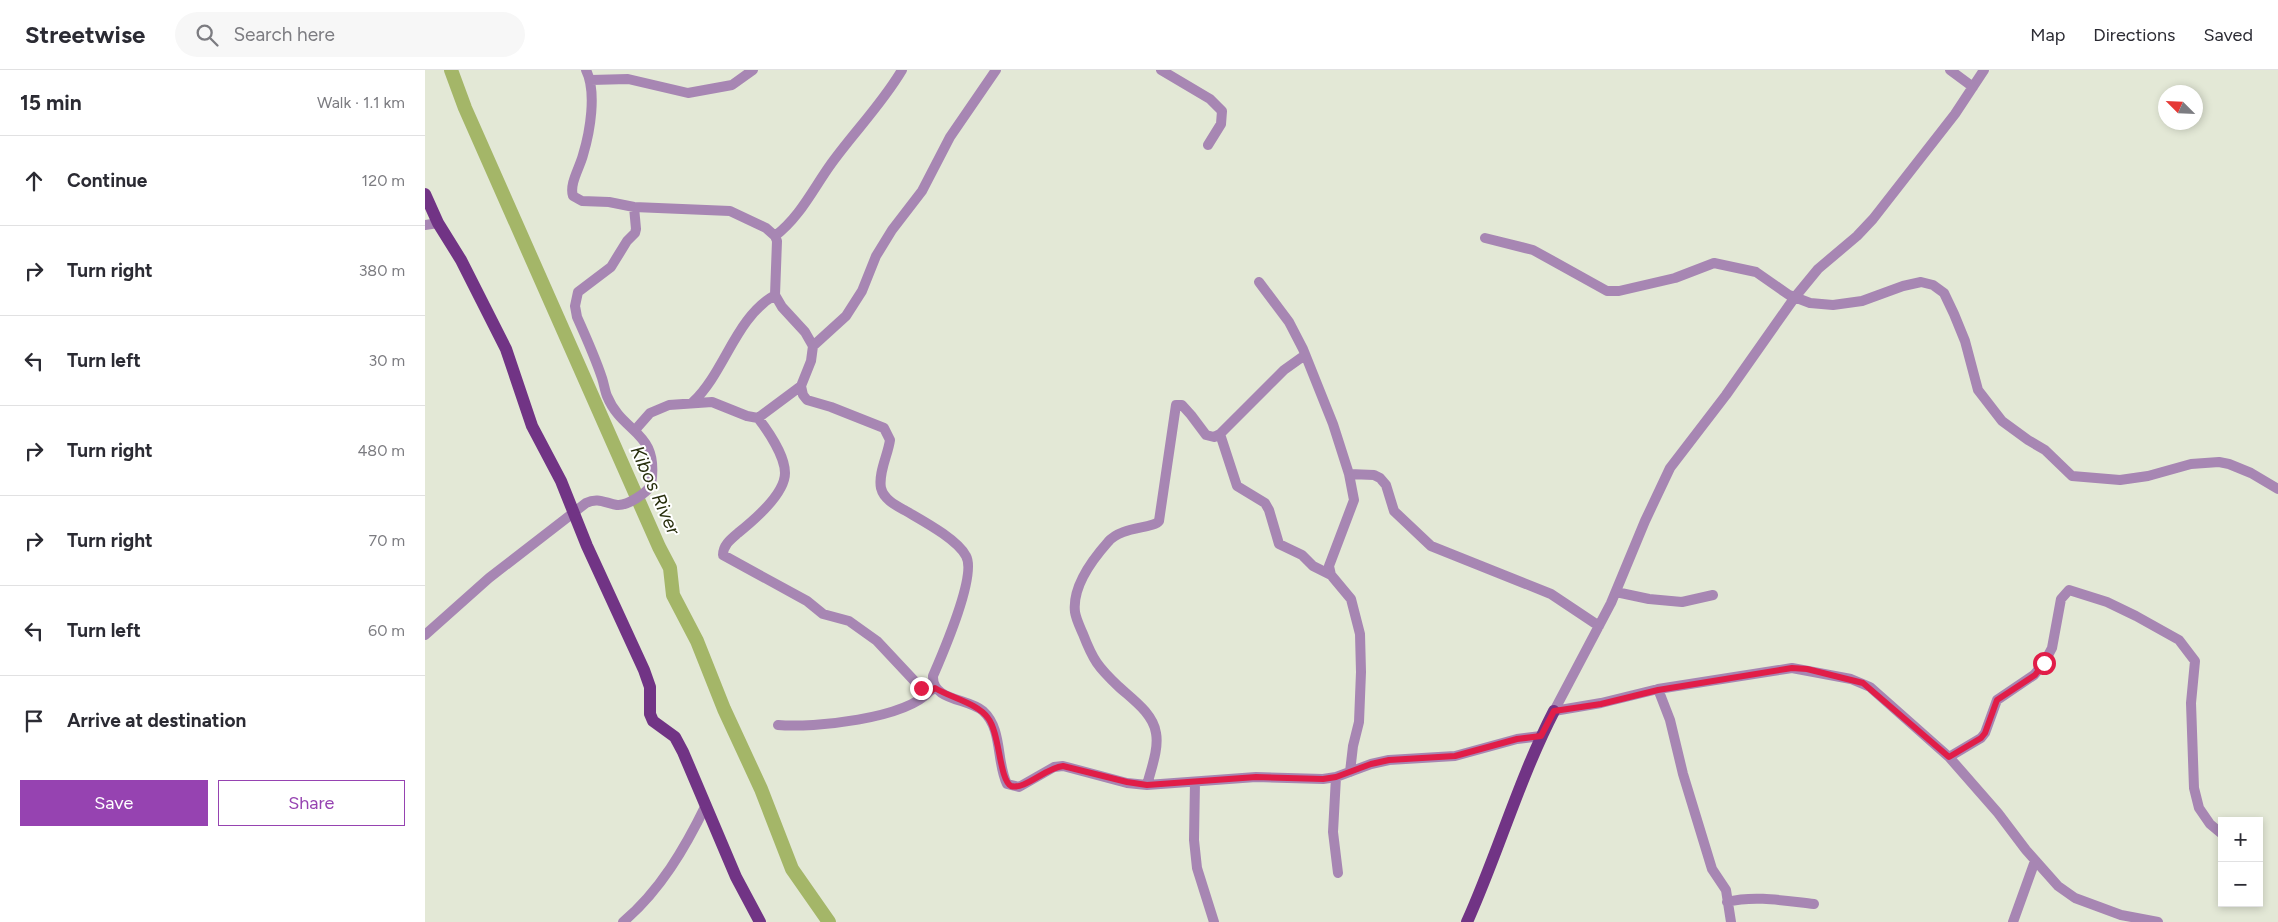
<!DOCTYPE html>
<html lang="en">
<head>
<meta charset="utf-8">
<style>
  :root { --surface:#fff; --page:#f7f7f7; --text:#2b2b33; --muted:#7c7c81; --line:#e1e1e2; --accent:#9643b1 }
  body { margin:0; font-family:Figtree,sans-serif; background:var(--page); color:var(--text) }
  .controls { position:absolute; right:15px; bottom:15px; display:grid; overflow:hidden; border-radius:0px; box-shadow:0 2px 8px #0003 }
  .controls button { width:45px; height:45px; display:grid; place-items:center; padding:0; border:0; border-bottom:1px solid var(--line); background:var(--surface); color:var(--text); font:25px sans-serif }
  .compass { position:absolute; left:1733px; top:15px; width:45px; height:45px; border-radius:50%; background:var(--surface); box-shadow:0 2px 8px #0003; rotate:294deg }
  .stop { position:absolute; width:15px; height:15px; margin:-11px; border:4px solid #e11d48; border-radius:50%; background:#fff }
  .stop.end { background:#e11d48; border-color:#fff; box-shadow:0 1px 5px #0008 }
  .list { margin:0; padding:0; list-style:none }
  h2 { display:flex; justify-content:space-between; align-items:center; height:65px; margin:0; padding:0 20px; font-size:21px }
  h2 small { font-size:16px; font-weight:400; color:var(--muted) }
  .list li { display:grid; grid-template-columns:32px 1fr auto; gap:15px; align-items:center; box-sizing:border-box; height:90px; padding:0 20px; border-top:1px solid var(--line) }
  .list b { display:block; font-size:19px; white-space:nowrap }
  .list em { font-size:16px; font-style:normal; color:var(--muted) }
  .actions { display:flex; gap:10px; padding:15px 20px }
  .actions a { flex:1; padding:11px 0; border:1px solid var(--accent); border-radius:0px; text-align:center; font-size:18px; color:var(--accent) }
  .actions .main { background:var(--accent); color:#fff }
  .icon { flex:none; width:28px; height:28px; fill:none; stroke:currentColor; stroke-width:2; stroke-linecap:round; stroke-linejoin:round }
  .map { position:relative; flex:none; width:1853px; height:852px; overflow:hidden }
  header { display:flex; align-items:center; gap:30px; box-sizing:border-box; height:70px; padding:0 25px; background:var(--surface); border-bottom:1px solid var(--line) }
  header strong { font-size:24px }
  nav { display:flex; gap:28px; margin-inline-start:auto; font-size:18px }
  .search { width:350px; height:45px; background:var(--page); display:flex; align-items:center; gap:12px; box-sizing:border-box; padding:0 18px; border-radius:28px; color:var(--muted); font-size:19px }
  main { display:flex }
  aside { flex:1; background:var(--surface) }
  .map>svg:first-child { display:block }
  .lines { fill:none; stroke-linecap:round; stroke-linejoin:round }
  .river { stroke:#a4b668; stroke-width:14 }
  .minor { stroke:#a786b3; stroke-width:10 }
  .major { stroke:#713485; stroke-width:12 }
  .route { stroke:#e11d48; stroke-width:6 }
  .labels { text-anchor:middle; stroke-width:4; stroke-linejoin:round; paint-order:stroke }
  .water-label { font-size:19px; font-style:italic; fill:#272e0c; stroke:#fff }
</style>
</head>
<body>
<header>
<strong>Streetwise</strong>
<div class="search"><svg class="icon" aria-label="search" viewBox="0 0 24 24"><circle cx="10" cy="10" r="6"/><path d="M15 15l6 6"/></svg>Search here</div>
<nav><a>Map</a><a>Directions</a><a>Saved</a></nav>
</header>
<main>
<aside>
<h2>15 min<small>Walk · 1.1 km</small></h2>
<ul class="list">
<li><svg class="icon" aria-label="ahead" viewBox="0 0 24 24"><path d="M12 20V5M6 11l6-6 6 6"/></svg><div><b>Continue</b></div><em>120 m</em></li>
<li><svg class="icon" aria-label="right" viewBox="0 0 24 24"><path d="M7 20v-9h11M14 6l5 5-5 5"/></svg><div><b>Turn right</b></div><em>380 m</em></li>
<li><svg class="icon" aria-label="left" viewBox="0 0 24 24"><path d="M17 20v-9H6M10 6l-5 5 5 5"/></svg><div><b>Turn left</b></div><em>30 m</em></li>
<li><svg class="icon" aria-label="right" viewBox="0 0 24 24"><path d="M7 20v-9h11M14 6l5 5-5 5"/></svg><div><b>Turn right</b></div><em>480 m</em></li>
<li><svg class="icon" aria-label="right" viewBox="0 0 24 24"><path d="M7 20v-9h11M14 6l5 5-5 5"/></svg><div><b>Turn right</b></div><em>70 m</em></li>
<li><svg class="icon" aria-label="left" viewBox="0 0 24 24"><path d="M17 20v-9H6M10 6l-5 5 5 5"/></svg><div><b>Turn left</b></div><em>60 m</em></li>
<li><svg class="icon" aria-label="arrive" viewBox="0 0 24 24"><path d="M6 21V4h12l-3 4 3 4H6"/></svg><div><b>Arrive at destination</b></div></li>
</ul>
<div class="actions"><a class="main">Save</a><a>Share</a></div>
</aside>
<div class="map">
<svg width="1853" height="852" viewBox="0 0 1853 852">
  <rect width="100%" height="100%" fill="#e3e8d6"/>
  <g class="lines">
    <path class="river" d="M26,0L40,38L234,477L245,498L248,525L272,571L299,639L336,719L367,799L404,852"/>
    <path class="minor" d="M161,0C172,22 165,62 158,85C155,97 144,114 148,126L157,131L184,132L209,137L305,141L341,158L350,166L352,171L350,225L357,237L380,262L388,276L386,291L376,316L378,325L382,330L406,337L459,358L465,370C463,385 453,403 456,418C459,430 472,436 481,441C498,451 532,469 541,486C552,505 517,585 508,606C507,631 543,628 558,641C578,659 571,692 582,714L594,717L629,697L638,696L702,713L722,715L831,707L898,709L911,707L946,694L964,690L1030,686L1092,669L1116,666
      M736,0L785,29L797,41L796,54L783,75
      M1525,0L1548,17
      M166,10L203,9L263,23L307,15L328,0
      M0,155L13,153
      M350,166C375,147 388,119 406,94C429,62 457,34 477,0
      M1060,168L1108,180L1182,221H1194L1250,208L1289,193L1331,202L1364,225L1385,233L1408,235L1437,231L1478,216L1496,212L1508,215L1519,223L1529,244L1540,271L1553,320L1577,351L1603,370L1620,380L1647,406L1695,410L1723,406L1766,394L1794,392L1804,394L1826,403L1853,419
      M834,212L864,252L878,279L908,354L924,404L929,430L904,496L906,505L926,529L935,564L936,602L934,652L928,676L925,702
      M388,276L421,246L437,221L451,186L467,160L497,121L525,67L571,0
      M268,332C300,302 310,248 350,225
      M333,348C343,361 360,386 360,403C360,424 328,451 313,463C306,469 298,475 298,485L382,531L398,544L424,551L452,571L496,618L505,621L510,618
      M210,360L225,343L244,335L287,332L322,346L333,348L376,316
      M795,364L812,416L840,433L844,440L854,474L877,485L888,496L906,505
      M924,404L949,405L955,408L961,415L969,441L1006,476L1126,524L1174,556
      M1191,522L1224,529L1257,532L1288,525
      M0,565L64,508L161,433C173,427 180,433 192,435C202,436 222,423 226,415C235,360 198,365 182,326C180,321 179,314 177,308C170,287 161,267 152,247L150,236L153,222L186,197L202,171L210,163L211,159L209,137
      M1233,619L1245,650L1258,704L1287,799L1301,820L1306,852
      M1129,641L1186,533L1220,451L1245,398L1301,325L1370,227L1393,199L1432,166L1448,149L1530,44L1559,0
      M1129,641L1176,633L1233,619L1367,598L1426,609L1445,617L1524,687L1573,743L1601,780L1633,816L1650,828L1696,845L1733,852
      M353,655C389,658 480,649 505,621
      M1524,687L1556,668L1560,663L1572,630L1609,605L1619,593L1627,578L1636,529L1644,520L1682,532L1711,546L1754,570L1770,591L1766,633L1769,718L1774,738L1785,754L1797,764
      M911,707L908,762L913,803
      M770,712L769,770L772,798L789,852
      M722,715C726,699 734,679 731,663C728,643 707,629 693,616C673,597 668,590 658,564C655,557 651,549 650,542C647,517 667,490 683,472C696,456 728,459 734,451L751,335H757L766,345L781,365L789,367L795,364L859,300L880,285
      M1302,832C1330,825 1361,831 1389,834
      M198,852C235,821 260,778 281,735
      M1588,852L1610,791"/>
    <path class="major" d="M0,124L13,153L36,190L81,279L107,356L136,411L162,476L219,600L225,617V644L228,651L250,667L258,682L311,807L335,852
      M1042,852C1073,783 1094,709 1129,641"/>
  </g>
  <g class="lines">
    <path class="route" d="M496,618L505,622L510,618C526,628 552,633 563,648C575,663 574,709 586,716C600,720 620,698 638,696L702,712L722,715L831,707L898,709L911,707L946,694L964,690L1030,686L1092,669L1116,666L1129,641L1176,634L1233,620L1367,598L1382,599L1438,613L1524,687L1556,668L1560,663L1572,630L1610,605L1619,593"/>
  </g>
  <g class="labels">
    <g class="water-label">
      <text transform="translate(231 420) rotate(66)" y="7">Kibos River</text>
    </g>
  </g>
</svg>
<div class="controls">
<button>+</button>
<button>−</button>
</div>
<svg class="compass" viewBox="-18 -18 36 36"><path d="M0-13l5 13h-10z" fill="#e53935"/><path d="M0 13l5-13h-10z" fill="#7c7c81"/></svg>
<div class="stop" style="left:1619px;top:593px"></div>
<div class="stop end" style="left:496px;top:618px"></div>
</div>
</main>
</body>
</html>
